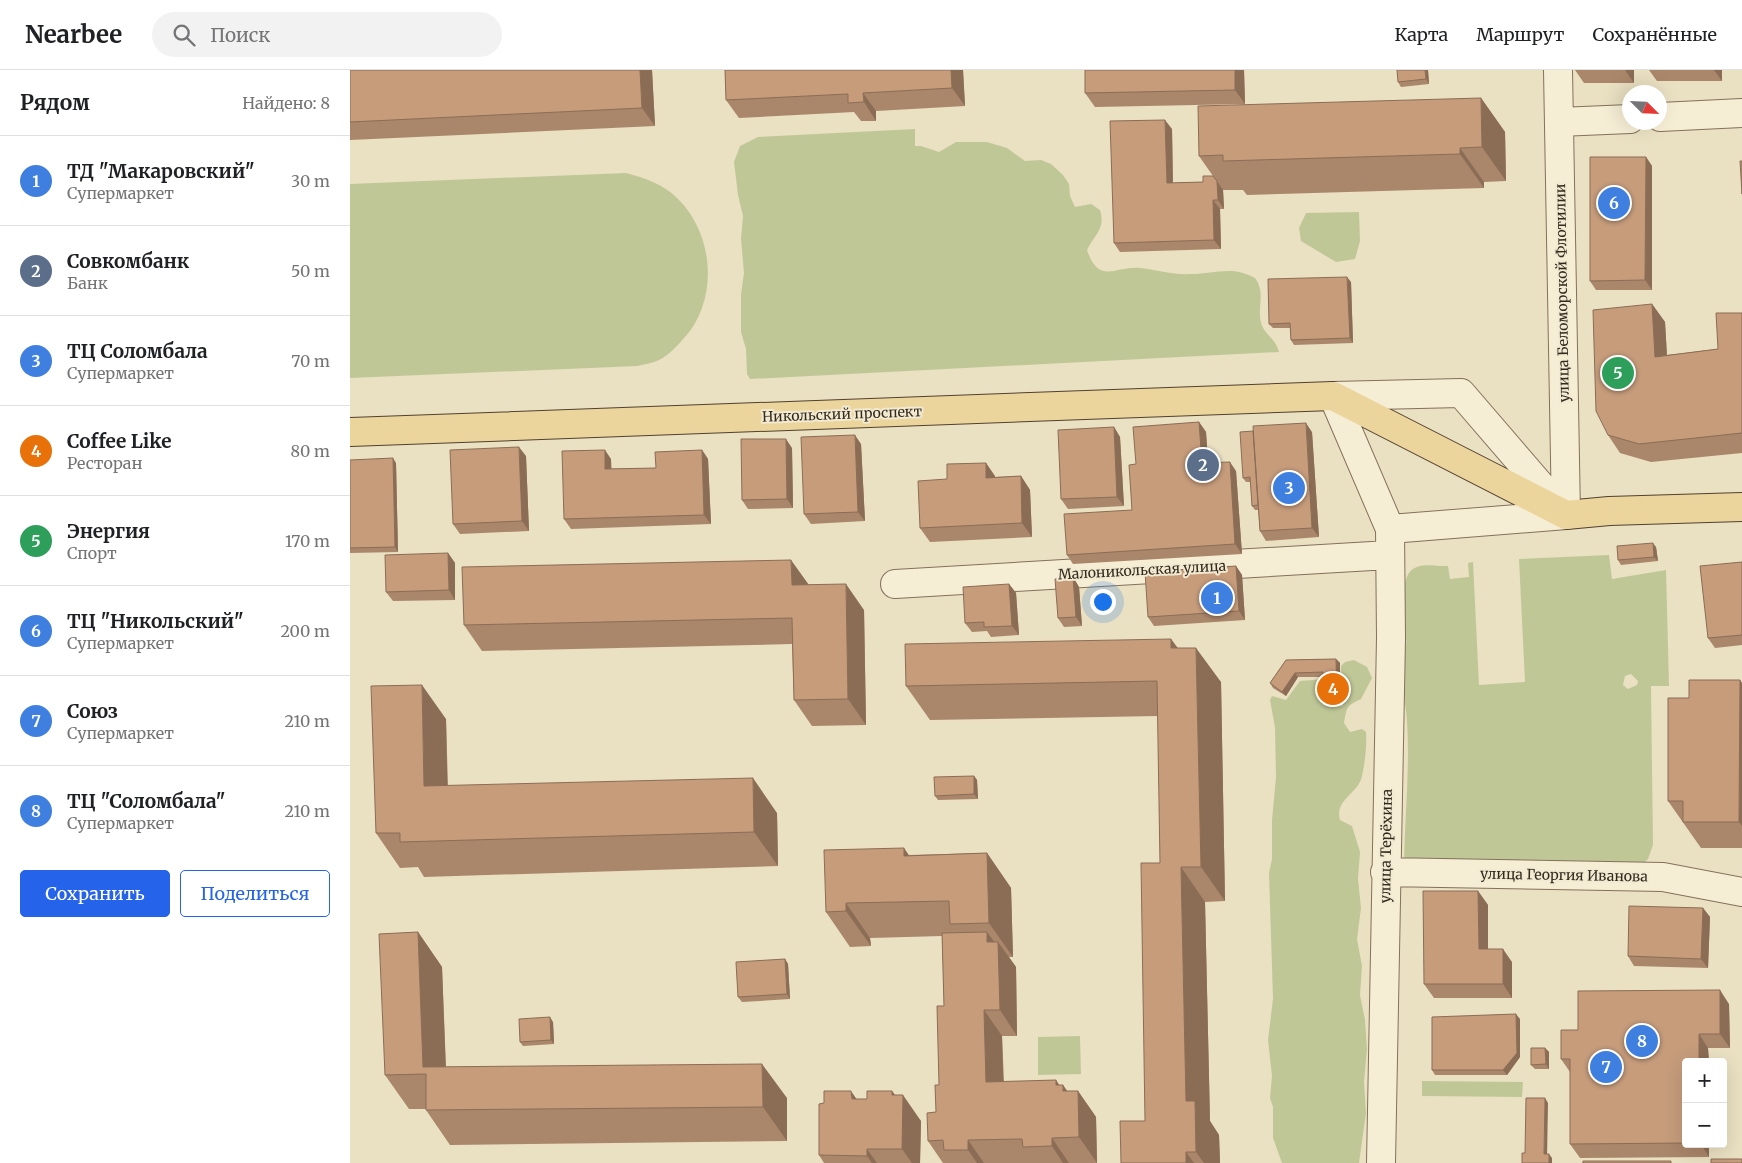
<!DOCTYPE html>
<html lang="ru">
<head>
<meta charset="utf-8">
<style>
  :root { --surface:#fff; --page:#f2f2f2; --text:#202124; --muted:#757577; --line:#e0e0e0; --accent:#2563eb }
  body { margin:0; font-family:Merriweather,serif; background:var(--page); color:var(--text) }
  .controls { position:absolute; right:15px; bottom:15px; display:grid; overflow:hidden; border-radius:5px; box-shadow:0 5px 20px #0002 }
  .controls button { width:45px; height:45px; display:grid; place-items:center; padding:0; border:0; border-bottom:1px solid var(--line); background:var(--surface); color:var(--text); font:25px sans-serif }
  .compass { position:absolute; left:1272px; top:15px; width:45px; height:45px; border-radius:50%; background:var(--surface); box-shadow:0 5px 20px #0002; rotate:114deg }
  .you { position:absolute; left:752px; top:531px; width:18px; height:18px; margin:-12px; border:4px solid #fff; border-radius:50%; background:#1a73e8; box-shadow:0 0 0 8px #1a73e833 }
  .badge { display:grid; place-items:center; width:32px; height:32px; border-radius:50%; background:var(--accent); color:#fff; font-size:16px; font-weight:700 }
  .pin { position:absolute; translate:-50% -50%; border:2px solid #fff; box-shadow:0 1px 5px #0006 }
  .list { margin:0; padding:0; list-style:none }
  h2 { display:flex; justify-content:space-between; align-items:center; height:65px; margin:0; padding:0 20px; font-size:21px }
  h2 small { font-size:16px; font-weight:400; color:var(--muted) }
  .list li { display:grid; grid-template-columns:32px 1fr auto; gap:15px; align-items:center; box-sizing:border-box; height:90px; padding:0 20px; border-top:1px solid var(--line) }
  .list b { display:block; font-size:19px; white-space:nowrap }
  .list p { margin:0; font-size:16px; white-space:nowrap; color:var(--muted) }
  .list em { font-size:16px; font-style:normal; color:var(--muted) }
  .actions { display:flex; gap:10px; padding:15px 20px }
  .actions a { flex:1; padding:11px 0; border:1px solid var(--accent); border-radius:5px; text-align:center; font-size:18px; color:var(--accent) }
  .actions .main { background:var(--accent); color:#fff }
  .icon { flex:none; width:28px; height:28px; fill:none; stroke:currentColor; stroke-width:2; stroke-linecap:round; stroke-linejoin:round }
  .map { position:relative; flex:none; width:1392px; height:1093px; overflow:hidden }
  header { display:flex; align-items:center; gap:30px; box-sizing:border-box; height:70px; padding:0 25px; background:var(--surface); border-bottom:1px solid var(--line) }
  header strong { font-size:24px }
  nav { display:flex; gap:28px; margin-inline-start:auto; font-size:18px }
  .search { width:350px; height:45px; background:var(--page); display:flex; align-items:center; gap:12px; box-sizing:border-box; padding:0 18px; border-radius:28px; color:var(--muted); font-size:19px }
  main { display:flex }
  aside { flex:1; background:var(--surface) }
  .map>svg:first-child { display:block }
  .green { fill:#c0c797; fill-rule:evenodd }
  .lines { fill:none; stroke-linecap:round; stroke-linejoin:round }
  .minor-casing { stroke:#83715b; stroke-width:30 }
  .major-casing { stroke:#51402f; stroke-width:30 }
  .minor { stroke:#f6edd5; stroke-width:28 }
  .major { stroke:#ebd59d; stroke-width:28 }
  .wall { fill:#aa866a }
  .shaded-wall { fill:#8b6d56 }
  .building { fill:#c69c7b; stroke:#8b6d56 }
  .labels { text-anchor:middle; stroke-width:4; stroke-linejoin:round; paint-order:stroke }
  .street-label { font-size:14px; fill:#34291e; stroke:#f2ead1 }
</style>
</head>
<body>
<header>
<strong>Nearbee</strong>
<div class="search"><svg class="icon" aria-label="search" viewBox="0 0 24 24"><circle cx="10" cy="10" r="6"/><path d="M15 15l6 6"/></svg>Поиск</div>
<nav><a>Карта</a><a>Маршрут</a><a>Сохранённые</a></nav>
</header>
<main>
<aside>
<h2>Рядом<small>Найдено: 8</small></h2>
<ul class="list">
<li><span class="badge" style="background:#3f7fe0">1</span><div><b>ТД &quot;Макаровский&quot;</b><p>Супермаркет</p></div><em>30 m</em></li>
<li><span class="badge" style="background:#5c6f8a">2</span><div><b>Совкомбанк</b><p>Банк</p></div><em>50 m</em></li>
<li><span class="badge" style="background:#3f7fe0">3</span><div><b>ТЦ Соломбала</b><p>Супермаркет</p></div><em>70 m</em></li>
<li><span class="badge" style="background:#e8710a">4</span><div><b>Coffee Like</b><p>Ресторан</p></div><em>80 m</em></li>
<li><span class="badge" style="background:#2e9e5b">5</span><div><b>Энергия</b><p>Спорт</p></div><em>170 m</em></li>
<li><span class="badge" style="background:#3f7fe0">6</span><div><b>ТЦ &quot;Никольский&quot;</b><p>Супермаркет</p></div><em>200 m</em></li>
<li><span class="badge" style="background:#3f7fe0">7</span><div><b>Союз</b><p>Супермаркет</p></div><em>210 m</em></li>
<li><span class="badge" style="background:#3f7fe0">8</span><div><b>ТЦ &quot;Соломбала&quot;</b><p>Супермаркет</p></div><em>210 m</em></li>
</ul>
<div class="actions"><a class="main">Сохранить</a><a>Поделиться</a></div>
</aside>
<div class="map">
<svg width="1392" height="1093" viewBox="0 0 1392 1093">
  <rect width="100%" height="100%" fill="#eae0c2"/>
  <path class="green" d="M565,59V76H571L589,82L606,72H637L657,78L675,91L691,90L701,94L713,105L719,114L720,126L725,137L741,134L750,140C756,159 744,165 737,180C749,216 766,195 791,198C807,200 824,205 841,204C864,204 882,195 905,208C916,223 907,236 911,253C915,266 925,267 929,282L400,309L397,304L396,279L391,262V224L394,203L391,169L393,146L388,125L384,92L390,76L408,67Z
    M276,103C295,108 313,114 327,128C364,163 369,229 335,267C328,275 319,285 309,290C303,293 295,294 287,296L0,308V114Z
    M1009,142L1010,171L1005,189L986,192L951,171L949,158L956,143Z
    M1259,485L1262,509L1316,500L1319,616H1301L1303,775L1298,789L1293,794L1054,792C1055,745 1060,697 1057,651C1056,637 1053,622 1053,607C1054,599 1052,588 1054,580C1055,576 1057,574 1056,569C1055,554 1050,515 1059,503C1068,491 1085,497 1098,496L1100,509L1119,507L1118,493L1123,492L1129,615L1175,612L1169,489ZM1281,604L1288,611L1287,615L1278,619L1273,615L1275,606Z
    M1004,590L1017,597L1022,608L1011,629C996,636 997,637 994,653L1000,662L1012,659L1016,662C1017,676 1015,692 1012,706C1009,723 984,730 990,750L1002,756L1010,782L1008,809L1011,838L1007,869L1012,896L1010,925L1015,950L1017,979L1014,1012L1016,1043L1009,1093H932L923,1068V1037L920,1028L922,1006L918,970L923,929L919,803L922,789V750L926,707L925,658L920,630L922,626L936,630L950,611L975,609L973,635L993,636L991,596L995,592Z
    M730,966L731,1004L688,1005V967Z
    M1072,1011L1173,1012L1172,1027L1072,1026Z"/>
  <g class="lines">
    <defs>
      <path id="minor" d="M1208,0L1216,445
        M1310,47L1392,43
        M1209,52L1280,49
        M1111,323L1216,445L1040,459L983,326Z
        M545,514L1039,485
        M1035,802L1313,807L1392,822
        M1031,1093L1041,568L1040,459"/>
      <path id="major" d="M0,362L983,326L1216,445L1259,441L1392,437"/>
    </defs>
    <use href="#minor" class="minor-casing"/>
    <use href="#major" class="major-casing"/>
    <use href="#minor" class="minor"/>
    <use href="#major" class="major"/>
  </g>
  <path class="wall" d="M0,0H302L305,56L0,70Z
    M375,0H613L615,36L526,41V51H511L504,42L389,48L376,30Z
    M894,0L895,34L745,37L735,23Z
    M1078,0L1079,14L1051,17L1048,12Z
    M1225,0H1284V13H1234Z
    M1299,0H1372V11H1307Z
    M1131,28L1155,62L1156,111L1134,112V118L897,125L893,120H873L874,139H870L871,179L770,182L764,173L822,59L823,113L853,112L863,106L849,86Z
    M1296,87L1302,96V220H1246L1240,211Z
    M1001,212L1003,273L944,275L941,270L940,258H923L919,254Z
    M1302,234L1315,252L1317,285L1368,279L1392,243V383L1301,392L1270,383L1258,365Z
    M849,352L856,362L858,393L886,401L892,484L723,494L717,485L782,440L786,394Z
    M764,357L770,367L774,436L718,439L711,429Z
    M903,361L962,362L969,467L916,471L910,461L908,440H905L902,436L901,412H896L893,408Z
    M511,374L515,451L461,454L454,444Z
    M442,378L443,438L398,439L392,430Z
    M352,380L358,389L361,454L221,459L214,449L261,389V399L306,398Z
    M176,386L179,461L110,464L103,454Z
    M0,390L46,393L48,482L0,483Z
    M636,393L645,407L671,406L680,420L682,467L580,472L570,458L597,409Z
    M1306,477L1308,491L1271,495L1268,490Z
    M98,483L105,493V530L43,531L36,522Z
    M1392,492V575L1365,578L1358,568Z
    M886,496L892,505L895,550L804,556L798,547Z
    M723,507L729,517L732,556L714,557L708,548Z
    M659,514L666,523L669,565L641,567L637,561L622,562L615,553Z
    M459,515L514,540L516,655L462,656L444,630L442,574L132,581L114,555Z
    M821,569L828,578L871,612L875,831L855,832L860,1051L869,1065L870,1093H771L795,1051L810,793L808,646L580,650L556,616Z
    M986,589L990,593V632L977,633L974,628L973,607H948L936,626L923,618L920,613L936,590Z
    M1390,610L1392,613V778H1351L1318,731L1339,628Z
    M96,649L98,716L427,743L428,796L74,807L68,797L50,798L26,763Z
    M624,706L627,710L628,729L588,730L585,726Z
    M637,783L661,818L663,887H659L666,897L667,966H652L654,1012L706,1010L709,1015H713L717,1021H728L746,1047L747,1093H593L578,1071L586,1042L589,1015L594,936L592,866L520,868L521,876L500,877L476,842L559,785Z
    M1128,821L1138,835V879L1162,892V928H1084L1074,914Z
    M1353,838L1360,847L1358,898L1284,896L1278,886Z
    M68,862L92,897L96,997L437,1028V1071L100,1075L76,1040V1039H59L35,1005Z
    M435,889L438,894L440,929L392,932L388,927Z
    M1379,934L1380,978H1358L1359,992H1336V1074H1359V1087L1230,1088L1220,1074V1002L1211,989L1228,960Z
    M1170,949V987L1157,1005H1085L1082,1000Z
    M203,952L204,974L173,976L170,972Z
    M1195,978L1199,982V999H1185L1181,995Z
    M542,1021L545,1025L571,1051L570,1093H474L469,1085L474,1033L507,1029H517Z"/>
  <path class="shaded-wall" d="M290,0H302L305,56L292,38Z
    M601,0H613L615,36L602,18Z
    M885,0H894L895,34L885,20Z
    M1075,0H1078L1079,14L1076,9Z
    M1275,0H1284V13Z
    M1364,0H1372V11Z
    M513,23L526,41V51L514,32Z
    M1131,28L1155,62L1156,111L1132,77Z
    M815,50L822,59L823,122L817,113Z
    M1110,78L1134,112V118L1110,84Z
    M1296,87L1302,96V220L1295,210Z
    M867,111L873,120L874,139L868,130Z
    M863,130L870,139L871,179L864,170Z
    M997,207L1001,212L1003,273L1000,268Z
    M1302,234L1315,252L1318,305L1305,287Z
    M849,352L856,362L859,403L852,393Z
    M956,353L962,362L969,467L962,458Z
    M764,357L770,367L774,436L767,427Z
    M505,365L511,374L515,451L508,442Z
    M436,369L442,378L443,438L437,429Z
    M169,377L176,386L179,461L172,451Z
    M255,380L261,389L262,409L255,399Z
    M352,380L358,389L361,454L354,445Z
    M43,388L46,393L48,482L45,477Z
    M880,392L886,401L892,484L885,474Z
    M636,393L645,406L646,421L636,408Z
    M671,406L680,420L682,467L672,453Z
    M1303,473L1306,477L1308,491L1304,487Z
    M98,483L105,493V530L99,520Z
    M441,490L459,515H442Z
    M886,496L892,505L895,550L889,541Z
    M723,507L729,517L732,556L726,547Z
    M496,514L514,540L516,655L498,629Z
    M659,514L666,523L669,565L662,556Z
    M821,569L845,604L821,578Z
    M846,578L871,612L875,831L851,797Z
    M986,589L990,593V632L987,628Z
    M945,603L948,607L936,626L932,622Z
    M1390,610L1392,613V756L1389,752Z
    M72,615L96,649L98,751L74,716Z
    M624,706L627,710L628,729L624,724Z
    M403,708L427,743L428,796L404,762Z
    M554,778L578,813L554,786Z
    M637,783L661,818L663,887L639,853Z
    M831,797L855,832L860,1051L869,1065L870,1093H854L846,1082L836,1031Z
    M1128,821L1138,835V892L1129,879Z
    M496,833L520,868L521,876L496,841Z
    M1353,838L1360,847L1358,898L1351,889Z
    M68,862L92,897L97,1032L73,997Z
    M637,862L648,877V872L666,897L667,966L650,940L637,872Z
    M1153,879L1162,892V928L1153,914Z
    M435,889L438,894L440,929L437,924Z
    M1370,920L1379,934L1380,978L1370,964Z
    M634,940L652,966L654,1038L636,1012Z
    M1166,944L1170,949V987L1157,1005L1153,1000Z
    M200,947L203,952L204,974L201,970Z
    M1349,964L1358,978L1359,992H1349Z
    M1195,978L1199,982V999L1196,994Z
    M412,994L437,1028V1071L413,1037Z
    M706,1010L713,1021V1015L728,1037V1021L746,1047L747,1093L729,1067L706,1015Z
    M501,1021L519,1047L502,1029Z
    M542,1021L553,1036V1025L571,1051L570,1093H562L552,1079L542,1025Z
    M1195,1028L1198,1033L1197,1088L1194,1084Z
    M702,1068L719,1093H713L702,1076Z
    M618,1070L634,1093H627L618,1080Z
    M1351,1074H1359V1087Z
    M517,1079L527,1093H522L517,1086Z
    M836,1082L844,1093H836Z
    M1199,1084L1202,1088V1093H1199Z"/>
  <path class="building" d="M0,0H290L292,38L0,52Z
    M375,0H601L602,18L513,23L514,32L498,33V24L376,30Z
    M735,0H885V20L735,23Z
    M1047,0H1075L1076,9L1048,12Z
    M1131,28L1132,77L1110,78V84L873,91V85L849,86L848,36Z
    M815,50L817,113L853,112V106H863L867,111L868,130H863L864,170L764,173L760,51Z
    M1240,87H1296L1295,210L1240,211Z
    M1390,91H1392V124Z
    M997,207L1000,268L941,270L940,253L919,254L918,209Z
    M1302,234L1305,287L1368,279L1366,243H1392V363L1289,374L1258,365L1246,341L1243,240Z
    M849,352L852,393L880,392L885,474L717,485L714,444L782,440L779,395L786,394L783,357Z
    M956,353L962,458L910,461L903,356Z
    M764,357L767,427L711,429L708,360Z
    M903,361L908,435L902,436L900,407L893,408L890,362Z
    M505,365L508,442L454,444L451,367Z
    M391,369H436L437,429L392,430Z
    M169,377L172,451L103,454L100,380Z
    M255,380V399L306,398L305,382L352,380L354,445L214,449L212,381Z
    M43,388L45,477L0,478V390Z
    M636,393V408L671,406L672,453L570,458L568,411L597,409V394Z
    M1303,473L1304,487L1268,490L1267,476Z
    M98,483L99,520L36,522L35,485Z
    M441,490L442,515L496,514L498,629L444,630L442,548L114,555L112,497Z
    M1392,492V565L1358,568L1350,496Z
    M886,496L889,541L798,547L795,502Z
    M723,507L726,547L708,548L705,509Z
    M659,514L662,556L634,557V552L615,553L613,517Z
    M821,569V578H846L851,797H831L836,1031H845L846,1082H836V1093H771L770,1051H795L791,793H810L807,611L556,616L555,574Z
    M986,589L987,628H974L973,602L945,603L932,622L920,613L936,590Z
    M1339,610H1390L1389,752H1333V731H1318V628H1339Z
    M72,615L74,716L403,708L404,762L50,772V763H26L21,616Z
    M624,706V724L585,726L584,707Z
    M554,778V786L637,783L639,853L600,854L599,831L496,833V841L476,842L474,780Z
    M1073,821H1128L1129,879H1153V914H1074Z
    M1279,836L1353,838L1351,889L1278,886Z
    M68,862L73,997L412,994L413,1037L76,1040V1004L35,1005L29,864Z
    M637,862V872H648L650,940H634L636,1012L706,1010V1015H713V1021H728L729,1067L702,1068V1076L673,1077L672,1069L618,1070V1080H594L593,1070L578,1071L577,1043L586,1042L585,1015H589L587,936H594L592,863Z
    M435,889L437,924L388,927L386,892Z
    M1370,920V964H1349V992H1336V1073L1220,1074V989H1211V960H1228V921Z
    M1166,944L1167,983L1153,1000H1082V947Z
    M200,947L201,970L170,972L169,949Z
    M1181,978H1195L1196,994L1181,995Z
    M474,1021H501L502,1029H517V1021H542V1025H553L552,1079H517V1086L469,1085V1034L474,1033Z
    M1176,1028H1195L1194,1084H1199V1093H1172V1083H1175Z
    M1361,1089H1392V1093H1361Z
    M1233,1091H1321V1093H1233Z"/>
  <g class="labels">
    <g class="street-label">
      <text transform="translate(1212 223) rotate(-91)" y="5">улица Беломорской Флотилии</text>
      <text transform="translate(492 344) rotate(-2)" y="5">Никольский проспект</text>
      <text transform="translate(792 500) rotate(-3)" y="5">Малоникольская улица</text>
      <text transform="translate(1036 776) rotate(-89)" y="5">улица Терёхина</text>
      <text transform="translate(1214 805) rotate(1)" y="5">улица Георгия Иванова</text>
    </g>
  </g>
</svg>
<div class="controls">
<button>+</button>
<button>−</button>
</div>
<svg class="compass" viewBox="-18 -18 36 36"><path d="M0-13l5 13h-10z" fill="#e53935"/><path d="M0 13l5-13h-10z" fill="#757577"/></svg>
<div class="you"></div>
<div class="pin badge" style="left:867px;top:528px;background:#3f7fe0">1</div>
<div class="pin badge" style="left:853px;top:395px;background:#5c6f8a">2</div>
<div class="pin badge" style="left:939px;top:418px;background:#3f7fe0">3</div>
<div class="pin badge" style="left:983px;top:619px;background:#e8710a">4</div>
<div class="pin badge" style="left:1268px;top:303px;background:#2e9e5b">5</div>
<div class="pin badge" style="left:1264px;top:133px;background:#3f7fe0">6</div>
<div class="pin badge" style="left:1256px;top:997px;background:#3f7fe0">7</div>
<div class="pin badge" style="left:1292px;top:971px;background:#3f7fe0">8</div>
</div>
</main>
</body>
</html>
